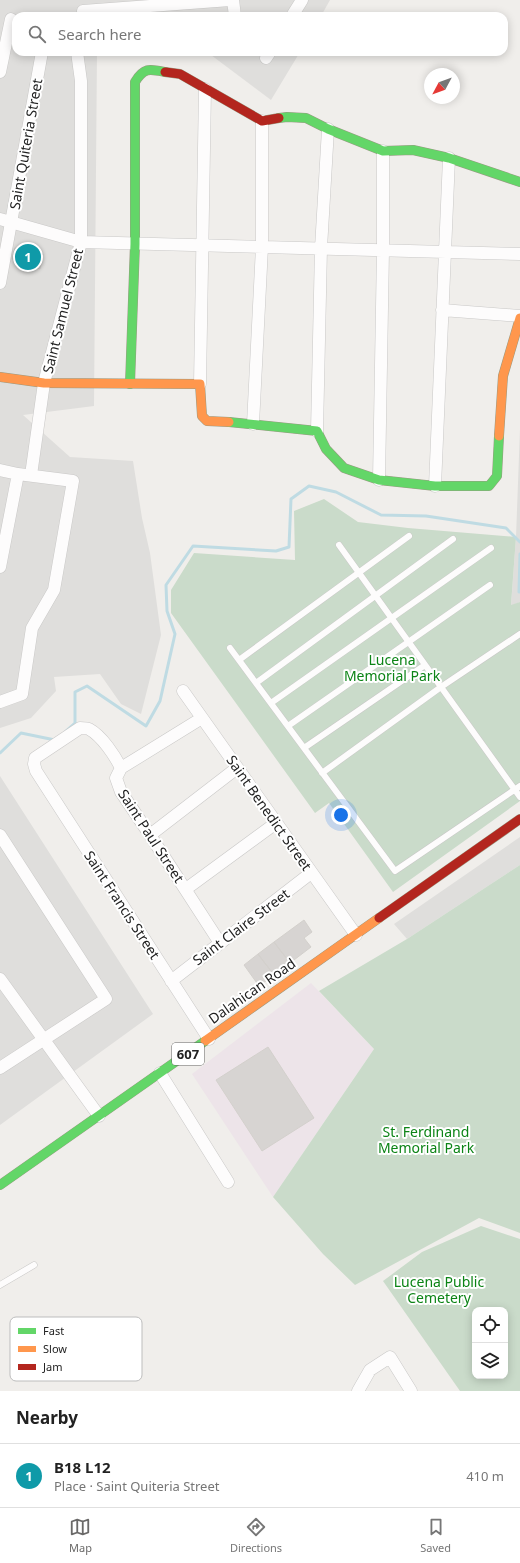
<!DOCTYPE html>
<html lang="en">
<head>
<meta charset="utf-8">
<style>
  :root { --surface:#fff; --page:#f2f2f2; --text:#222; --muted:#767676; --line:#e0e0e0; --accent:#6a6968 }
  body { margin:0; font-family:"Noto Sans",sans-serif; background:var(--page); color:var(--text) }
  .controls { position:absolute; right:12px; bottom:12px; display:grid; overflow:hidden; border-radius:8px; box-shadow:0 2px 10px #0003 }
  .controls button { width:36px; height:36px; display:grid; place-items:center; padding:0; border:0; border-bottom:1px solid var(--line); background:var(--surface); color:var(--text); font:20px sans-serif }
  .compass { position:absolute; left:424px; top:68px; width:36px; height:36px; border-radius:50%; background:var(--surface); box-shadow:0 2px 10px #0003; rotate:229deg }
  .you { position:absolute; left:341px; top:815px; width:14px; height:14px; margin:-10px; border:3px solid #fff; border-radius:50%; background:#1a73e8; box-shadow:0 0 0 6px #1a73e833 }
  .badge { display:grid; place-items:center; width:26px; height:26px; border-radius:50%; background:var(--accent); color:#fff; font-size:13px; font-weight:700 }
  .pin { position:absolute; translate:-50% -50%; border:2px solid #fff; box-shadow:0 1px 4px #0006 }
  .list { margin:0; padding:0; list-style:none }
  h2 { display:flex; justify-content:space-between; align-items:center; height:52px; margin:0; padding:0 16px; font-size:17px }
  h2 small { font-size:13px; font-weight:400; color:var(--muted) }
  .list li { display:grid; grid-template-columns:26px 1fr auto; gap:12px; align-items:center; box-sizing:border-box; height:64px; padding:0 16px; border-top:1px solid var(--line) }
  .list b { display:block; font-size:15px; white-space:nowrap }
  .list p { margin:0; font-size:13px; white-space:nowrap; color:var(--muted) }
  .list em { font-size:13px; font-style:normal; color:var(--muted) }
  .icon { flex:none; width:22px; height:22px; fill:none; stroke:currentColor; stroke-width:2; stroke-linecap:round; stroke-linejoin:round }
  .map { position:relative; flex:none; width:520px; height:1391px; overflow:hidden }
  .search { position:absolute; background:var(--surface); box-shadow:0 2px 10px #0003; left:12px; right:12px; top:12px; height:44px; display:flex; align-items:center; gap:10px; box-sizing:border-box; padding:0 14px; border-radius:12px; color:var(--muted); font-size:15px }
  .sheet { height:116px; background:var(--surface) }
  nav { display:flex; justify-content:space-around; align-items:center; box-sizing:border-box; height:56px; border-top:1px solid var(--line); background:var(--surface); font-size:11px; color:var(--muted) }
  nav a { display:grid; justify-items:center; gap:2px }
  nav .on { color:var(--accent) }
  .map>svg:first-child { display:block }
  .residential { fill:#dfdedc }
  .industrial { fill:#ede4e9 }
  .cemetery { fill:#cadbca; fill-rule:evenodd }
  .lines { fill:none; stroke-linecap:round; stroke-linejoin:round }
  .stream { stroke:#bfdbe3; stroke-width:3 }
  .building { fill:#d7d4d2; stroke:#d3d0cc }
  .lane-casing { stroke:#c9c8c7; stroke-width:7 }
  .street-casing { stroke:#c9c8c7; stroke-width:13 }
  .fast-casing { stroke:#999a82; stroke-width:10 }
  .slow-casing { stroke:#999a82; stroke-width:10 }
  .jam-casing { stroke:#999a82; stroke-width:10 }
  .lane { stroke:#fdfcfc; stroke-width:6 }
  .street { stroke:#fdfcfc; stroke-width:12 }
  .fast { stroke:#63d668; stroke-width:9 }
  .slow { stroke:#ff974d; stroke-width:9 }
  .jam { stroke:#b3261e; stroke-width:9 }
  .labels { text-anchor:middle; stroke-width:4; stroke-linejoin:round; paint-order:stroke }
  .shield { fill:#fff; stroke:#646464; stroke-width:1 }
  .shield-label { font-size:13px; font-weight:bold; fill:#222 }
  .street-label { font-size:14px; fill:#222; stroke:#fff }
  .park-label { font-size:14px; fill:#0c8416; stroke:#fff }
  .key { fill:#fff; stroke:#bdbdbd; stroke-width:1 }
  .key-label { font-size:11px; fill:#222 }
</style>
</head>
<body>
<div class="map">
<svg width="520" height="1391" viewBox="0 0 520 1391">
  <rect width="100%" height="100%" fill="#f0eeeb"/>
  <path class="residential" d="M0,0H330L321,16H16V52H97L94,406L23,415L70,457L133,461L142,518L150,553L161,635L141,714L121,704L100,674L54,677L56,691L31,718L0,728Z
    M207,52H300L271,100Z
    M520,429V602L511,606L516,537Z
    M0,776L153,1014L0,1125Z
    M520,837V865L407,939L394,924Z"/>
  <path class="industrial" d="M311,983L374,1049L273,1197L192,1074Z"/>
  <path class="cemetery" d="M324,499L358,522L408,528L516,537L511,605L520,602V801L393,892L329,803L315,813L171,613V590L194,553L295,560L294,511Z
    M520,865V1233L479,1218L355,1285L323,1254L273,1197L374,1049L319,991L407,939Z
    M481,1226L520,1239V1391H460L383,1281L422,1252ZM475,1310H505V1376H475Z"/>
  <g class="lines">
    <path class="stream" d="M520,554L519,592H520
      M66,731L75,723V692L87,686L146,726L160,701L175,634L167,611L166,585L193,546L276,551L289,547L291,499L309,486L336,492L381,515L426,516L506,528L520,542
      M0,753L21,733L55,740"/>
  </g>
  <path class="building" d="M15,248L43,254L40,269L12,259Z
    M304,920L312,932L304,938L311,947L290,963L274,942Z
    M274,942L290,963L274,975L258,954Z
    M258,954L274,975L259,986L244,965Z
    M268,1047L314,1118L262,1151L216,1080Z"/>
  <g class="lines">
    <defs>
      <path id="lane" d="M339,545L520,797
        M230,648L395,871L520,786
        M239,660L409,536
        M256,683L453,539
        M271,703L491,548
        M288,726L490,585
        M304,748L425,665
        M322,773L441,687L520,634
        M0,1285L34,1265"/>
      <path id="street" d="M233,0L235,16
        M83,11L230,0
        M292,16L302,0
        M266,58L270,52
        M0,72L11,19
        M0,219L81,242L520,254
        M0,283L42,52
        M442,310L520,316
        M200,384L205,89
        M253,424L262,247V121
        M317,431L321,248L328,129
        M0,470L18,474L73,481L54,590L32,628L22,694L0,702
        M31,475L44,383L81,242V81L77,52
        M379,480L383,250V151
        M435,486L449,158
        M0,567L18,474
        M183,691L356,935
        M202,718L121,768L116,778L121,792L150,835L220,943
        M121,768C115,756 102,736 89,729C87,728 83,728 80,728L35,758L34,764L36,771L209,1039
        M0,835L106,999L0,1068
        M150,835L237,768
        M186,889L276,823
        M0,979L99,1116
        M171,981L311,873
        M160,1073L228,1182
        M358,1391L370,1370L390,1357L411,1391"/>
      <path id="fast" d="M279,118L287,117L306,118L328,129L383,151L413,150L449,158L520,182
        M130,384L135,244V82C144,67 150,69 165,72
        M229,422L317,431L326,449L344,468L379,480L435,486H489L497,476L499,436
        M0,1185L205,1041"/>
      <path id="slow" d="M0,377L44,383L200,384L202,416L207,421L229,422
        M499,436L503,376L520,318
        M205,1041L379,918"/>
      <path id="jam" d="M165,72L180,74L262,121L279,118
        M379,918L520,819"/>
    </defs>
    <use href="#lane" class="lane-casing"/>
    <use href="#street" class="street-casing"/>
    <use href="#fast" class="fast-casing"/>
    <use href="#slow" class="slow-casing"/>
    <use href="#jam" class="jam-casing"/>
    <use href="#lane" class="lane"/>
    <use href="#street" class="street"/>
    <use href="#fast" class="fast"/>
    <use href="#slow" class="slow"/>
    <use href="#jam" class="jam"/>
  </g>
  <g class="labels">
    <rect class="shield" x="172" y="1043" width="32" height="22" rx="3"/>
    <g class="shield-label">
      <text x="188" y="1059">607</text>
    </g>
    <g class="street-label">
      <text transform="translate(26 144) rotate(-80)" y="5">Saint Quiteria Street</text>
      <text transform="translate(63 311) rotate(-76)" y="5">Saint Samuel Street</text>
      <text transform="translate(269 813) rotate(55)" y="5">Saint Benedict Street</text>
      <text transform="translate(151 836) rotate(57)" y="5">Saint Paul Street</text>
      <text transform="translate(122 905) rotate(57)" y="5">Saint Francis Street</text>
      <text transform="translate(241 927) rotate(-37)" y="5">Saint Claire Street</text>
      <text transform="translate(252 991) rotate(-35)" y="5">Dalahican Road</text>
    </g>
    <g class="park-label">
      <text x="392" y="665">Lucena<tspan x="392" dy="16">Memorial Park</tspan></text>
      <text x="426" y="1137">St. Ferdinand<tspan x="426" dy="16">Memorial Park</tspan></text>
      <text x="439" y="1287">Lucena Public<tspan x="439" dy="16">Cemetery</tspan></text>
    </g>
  </g>
  <rect x="10" y="1317" width="132" height="64" rx="6" class="key"/>
  <rect x="18" y="1328" width="18" height="6" fill="#63d668"/>
  <rect x="18" y="1346" width="18" height="6" fill="#ff974d"/>
  <rect x="18" y="1364" width="18" height="6" fill="#b3261e"/>
  <g class="key-label">
    <text x="43" y="1335">Fast</text>
    <text x="43" y="1353">Slow</text>
    <text x="43" y="1371">Jam</text>
  </g>
</svg>
<div class="controls">
<button><svg class="icon" aria-label="locate" viewBox="0 0 24 24"><circle cx="12" cy="12" r="6"/><path d="M12 2v4M12 18v4M2 12h4M18 12h4"/></svg></button>
<button><svg class="icon" aria-label="layers" viewBox="0 0 24 24"><path d="M12 4l9 5-9 5-9-5zM3 14l9 5 9-5"/></svg></button>
</div>
<svg class="compass" viewBox="-18 -18 36 36"><path d="M0-13l5 13h-10z" fill="#e53935"/><path d="M0 13l5-13h-10z" fill="#767676"/></svg>
<div class="you"></div>
<div class="pin badge" style="left:28px;top:257px;background:#0f9aa8">1</div>
<div class="search"><svg class="icon" aria-label="search" viewBox="0 0 24 24"><circle cx="10" cy="10" r="6"/><path d="M15 15l6 6"/></svg>Search here</div>
</div>
<section class="sheet">
<h2>Nearby<small></small></h2>
<ul class="list">
<li><span class="badge" style="background:#0f9aa8">1</span><div><b>B18 L12</b><p>Place · Saint Quiteria Street</p></div><em>410 m</em></li>
</ul>
</section>
<nav>
<a class="on"><svg class="icon" aria-label="map" viewBox="0 0 24 24"><path d="M3 6l6-2 6 2 6-2v14l-6 2-6-2-6 2zM9 4v14M15 6v14"/></svg>Map</a>
<a><svg class="icon" aria-label="directions" viewBox="0 0 24 24"><path d="M12 3l9 9-9 9-9-9zM9 14v-3h6M13 9l2 2-2 2"/></svg>Directions</a>
<a><svg class="icon" aria-label="saved" viewBox="0 0 24 24"><path d="M7 4h10v16l-5-4-5 4z"/></svg>Saved</a>
</nav>
</body>
</html>
